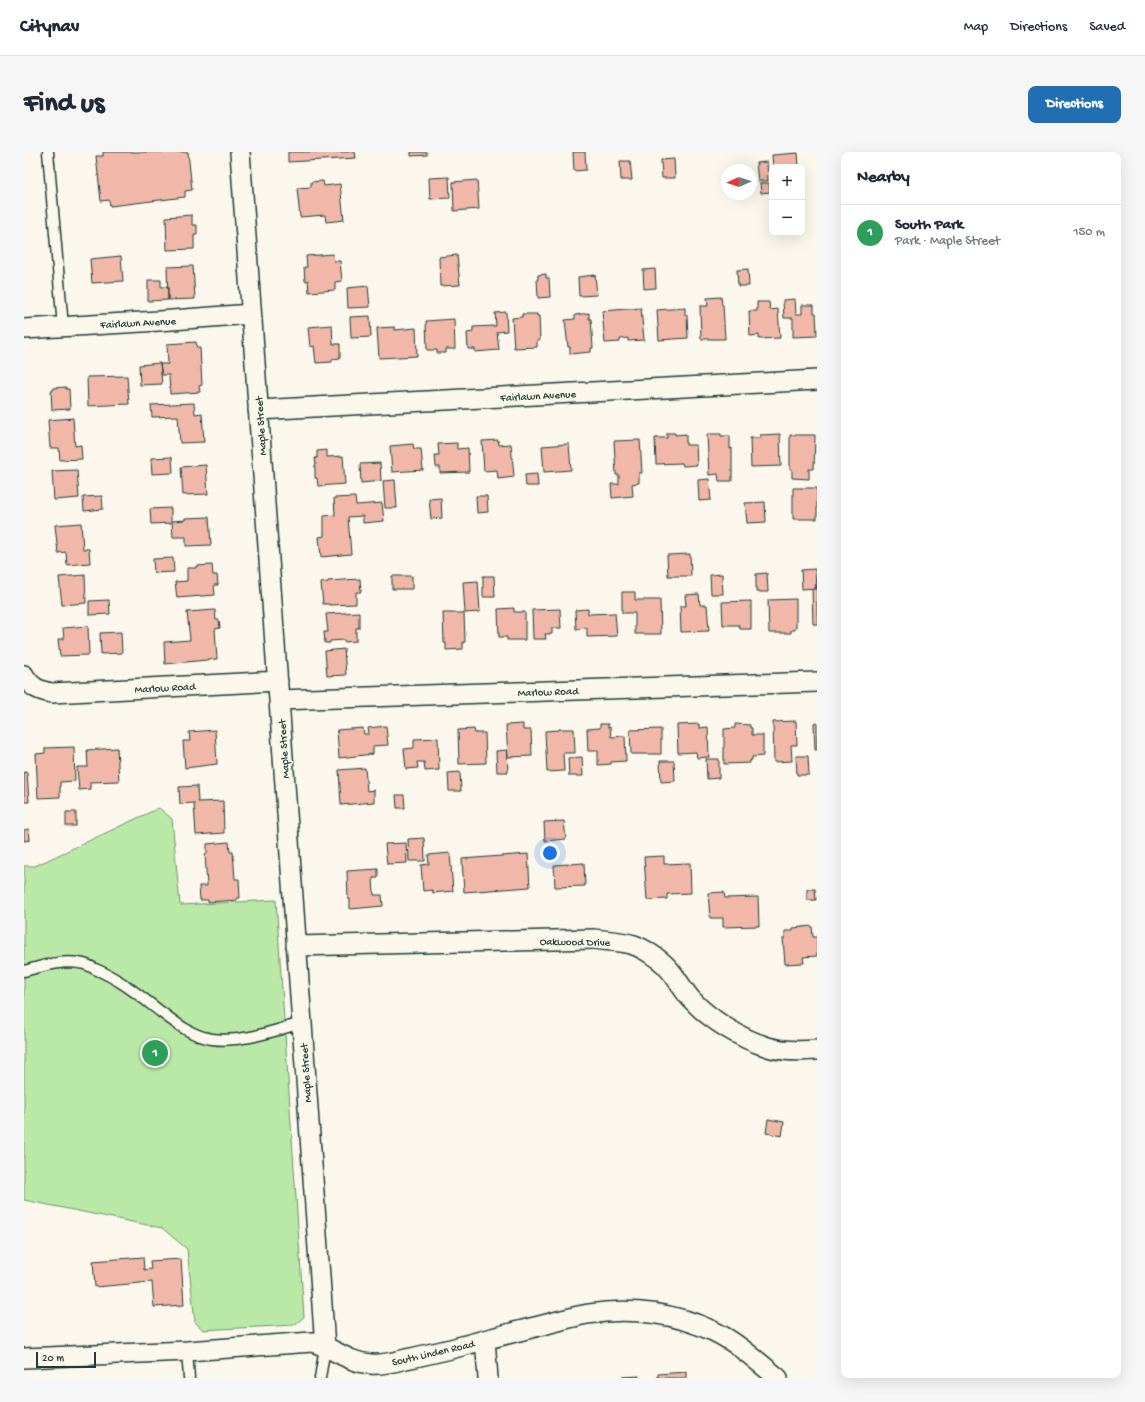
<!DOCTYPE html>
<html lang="en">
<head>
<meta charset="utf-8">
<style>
  :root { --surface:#fff; --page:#f6f6f7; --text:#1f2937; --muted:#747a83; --line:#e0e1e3; --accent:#1f6fb2 }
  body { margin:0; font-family:"Gochi Hand",sans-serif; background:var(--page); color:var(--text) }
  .controls { position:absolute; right:12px; top:12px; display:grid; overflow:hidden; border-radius:8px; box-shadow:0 4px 16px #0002 }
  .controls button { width:36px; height:36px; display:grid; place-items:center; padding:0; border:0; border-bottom:1px solid var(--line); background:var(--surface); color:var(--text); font:20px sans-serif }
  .compass { position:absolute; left:697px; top:12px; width:36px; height:36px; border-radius:50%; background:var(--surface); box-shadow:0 4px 16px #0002; rotate:267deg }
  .scale { position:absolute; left:12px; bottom:10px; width:60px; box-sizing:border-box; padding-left:4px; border:2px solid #1f3d34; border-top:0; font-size:11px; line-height:14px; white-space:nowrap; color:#1f3d34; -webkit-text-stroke:3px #fbf7ec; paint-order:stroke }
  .you { position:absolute; left:526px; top:701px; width:14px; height:14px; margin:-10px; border:3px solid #fff; border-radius:50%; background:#1a73e8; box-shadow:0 0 0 6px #1a73e833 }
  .badge { display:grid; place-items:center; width:26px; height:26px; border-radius:50%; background:var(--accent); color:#fff; font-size:13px; font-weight:700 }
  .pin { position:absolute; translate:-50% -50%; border:2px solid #fff; box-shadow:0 1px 4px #0006 }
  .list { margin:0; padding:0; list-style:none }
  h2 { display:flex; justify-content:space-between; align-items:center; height:52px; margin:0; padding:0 16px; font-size:17px }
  h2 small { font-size:13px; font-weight:400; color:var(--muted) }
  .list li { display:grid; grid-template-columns:26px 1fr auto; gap:12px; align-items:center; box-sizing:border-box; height:56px; padding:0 16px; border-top:1px solid var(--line) }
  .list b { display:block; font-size:15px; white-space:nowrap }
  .list p { margin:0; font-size:13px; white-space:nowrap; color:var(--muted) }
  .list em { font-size:13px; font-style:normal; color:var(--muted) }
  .map { position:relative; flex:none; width:793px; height:1226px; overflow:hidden; border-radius:8px }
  header { display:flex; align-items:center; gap:24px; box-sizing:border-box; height:56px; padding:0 20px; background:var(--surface); border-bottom:1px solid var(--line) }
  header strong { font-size:19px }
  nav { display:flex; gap:22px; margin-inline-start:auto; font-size:14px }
  .intro { display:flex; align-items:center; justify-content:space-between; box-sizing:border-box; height:96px; padding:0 24px }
  h1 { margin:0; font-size:28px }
  .button { padding:10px 18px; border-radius:8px; background:var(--accent); color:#fff; font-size:14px; font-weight:700 }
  main { display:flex; gap:24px; padding:0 24px }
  aside { flex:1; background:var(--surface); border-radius:8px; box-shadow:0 4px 16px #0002 }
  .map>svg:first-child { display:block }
  .green { fill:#bae9a7; stroke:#6c936e }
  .building { fill:#f1b8a9; stroke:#1f3d34 }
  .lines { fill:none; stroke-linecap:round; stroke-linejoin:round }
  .lane-casing { stroke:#1f3d34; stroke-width:13 }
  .street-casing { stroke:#1f3d34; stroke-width:22 }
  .lane { stroke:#fbf7ec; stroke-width:10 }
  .street { stroke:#fbf7ec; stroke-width:19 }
  .labels { text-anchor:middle; stroke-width:3; stroke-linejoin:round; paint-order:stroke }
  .street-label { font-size:11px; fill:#1f3d34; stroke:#fbf7ec }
</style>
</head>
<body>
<header>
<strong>Citynav</strong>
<nav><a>Map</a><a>Directions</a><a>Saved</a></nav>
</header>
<div class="intro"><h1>Find us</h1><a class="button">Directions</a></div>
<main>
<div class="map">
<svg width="793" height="1226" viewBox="0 0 793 1226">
  <rect width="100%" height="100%" fill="#fbf7ec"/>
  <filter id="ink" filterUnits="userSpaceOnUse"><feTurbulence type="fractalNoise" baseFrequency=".025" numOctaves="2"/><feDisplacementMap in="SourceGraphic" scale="8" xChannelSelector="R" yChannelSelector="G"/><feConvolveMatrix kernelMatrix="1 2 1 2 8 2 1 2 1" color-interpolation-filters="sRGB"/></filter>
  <g filter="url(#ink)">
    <path class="green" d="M135,656L148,667L156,753L252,748L280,1165L270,1173L179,1178L171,1170L163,1097L138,1076L0,1048V714H11Z"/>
    <path class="building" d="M79,0H164L168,38L161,39V45L86,54L85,48L77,49L72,4H79Z
      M264,0H331L332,6L264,10Z
      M387,0H403V3L387,4Z
      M549,0H561L562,18L550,19Z
      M774,1L775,15H749L748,3Z
      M650,7L651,26H638L637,8Z
      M596,9H606L608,28H597Z
      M743,10L744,29H734L732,11Z
      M425,25L426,46L406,47L405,26Z
      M453,28L455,57L430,59L429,30Z
      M299,29L300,34L316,32L320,68L302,70L301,63L276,65L273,36L287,35V30Z
      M736,31H745L746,40L737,41Z
      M168,63V73H173V83H170V97L143,98L142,65Z
      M309,102L310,109H316L318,129L311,130V138L285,140L284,128L281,129L280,115H283L282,104Z
      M433,103L436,133L416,134L415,105Z
      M97,104L99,129L68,131L66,107Z
      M169,114L171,147L144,148L143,115Z
      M631,117L632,136L620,137L619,118Z
      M724,117L725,134H714L713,118Z
      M522,122V126H525L526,145L514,146L513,127H514V123Z
      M571,123L573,143L555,144L554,125Z
      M124,128H137V135H144V148L124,149Z
      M344,134L346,155L324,156L323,136Z
      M697,145L698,153H699L701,187H677L676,154H684L683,146Z
      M771,147L772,162H778V153H790V161H792L793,184L769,185V166H760L759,148Z
      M733,150H745L746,158L754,157L756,186L735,187V183L726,184L725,159H733Z
      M617,156L620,188L604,189V186L596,187V190L581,191L578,159Z
      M661,156V163H663L664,186L635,188L633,158Z
      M482,160L483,179L473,180L475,198L451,200V197H444L443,181L449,180V175L472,174L471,161Z
      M565,161V167H567L569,196H567V200L546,202V195H544L541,168L551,167V163Z
      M498,162H513V164H515L516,188H513V195L490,196L488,166L498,165Z
      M346,164L347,185L327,186L326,165Z
      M430,167L431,197H422V201H413V198H403L402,169Z
      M308,173L309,192H316V206L308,207V210L292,211L290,194L286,195L284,175Z
      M371,175V178L392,176L393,204L355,206L353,176Z
      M172,190L173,196H176L178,233L175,234L176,240L146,242L145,223H138L136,212H144L143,192Z
      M136,211L138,232L116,233L115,213Z
      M103,224L105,252L64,254L63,225Z
      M42,235V237H45L46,257L28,258L27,239H29V236Z
      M170,251L171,262L178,261L180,290L156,291L154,264L128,265L127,253Z
      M49,266L51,294L57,293L58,307L36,308L35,296H26L24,268Z
      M643,281H651V283L662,282V293H672L673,313L659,314L658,311L632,312L631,286H643Z
      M683,282H697V284H706V297L708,296V329H695L694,322L685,323Z
      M756,282L757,314L727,315L726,286H736V283Z
      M766,283H791L790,317H785V327L768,326V317H766Z
      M474,288L475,293L487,292L490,325L474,327L473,318L460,319L458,289Z
      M616,288L618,321H615V331L608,332L609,344L588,346L587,332H595V323H592L590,289Z
      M433,291V297L444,296L445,320L416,321V315H412L411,303H415L414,292Z
      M389,292L390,297H397L399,318L368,320L366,294Z
      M545,292L547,318L520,320L518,294Z
      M303,298V305L319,304L321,332L294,334L293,326H291V313H292L291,306H293V299Z
      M148,305L149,321L128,322L127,306Z
      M356,311L357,329L337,331L336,312Z
      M182,313L184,342L159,343L157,315Z
      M53,318L55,346L30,348L28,319Z
      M513,322L514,334H502L501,323Z
      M685,327L687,348L675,349L674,328Z
      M371,328L373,356H361L359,329Z
      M769,336H793V367H769Z
      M78,344L79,357L60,359L59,345Z
      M452,344H463L464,360L453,361Z
      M331,345L332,353L358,351L360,369L339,371V364L324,365L327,402L297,405L295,385L300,384V364L311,363L310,346Z
      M417,346L418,366L407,367L405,347Z
      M741,350L742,370L723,371L721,351Z
      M147,356V371L127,372L126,357Z
      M185,365L187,393L162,394V385H149L148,369L161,368V366Z
      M57,371L59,397H65L66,411L43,413L42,400L34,401L31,373Z
      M666,402L667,424H644L643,403Z
      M149,406L150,420L130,421L129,407Z
      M188,413L189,423H193L194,433H190L191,443L153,446L151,430L163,429V416H172V414Z
      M791,417L792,436L778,437L777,418Z
      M743,421L744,440H732V422Z
      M698,422L699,442H687L686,423Z
      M61,423L62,451L38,453L35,425Z
      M368,424H388V437H368Z
      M459,424H470L471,445H459Z
      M336,427L337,440H332V452L305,453V452H299L297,431L304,430V429Z
      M792,428H793V472H789L788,437H792Z
      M454,429L456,460L441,461L439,430Z
      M598,440H611V448H636L637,482H611V461H598Z
      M675,442L676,453H683L685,479L657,480L656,454H662L661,443Z
      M772,447V475L771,476V478H767V481H745L744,448Z
      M85,448L86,462L65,463V449Z
      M727,449V477H716L715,473H699L698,450Z
      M490,456V460H501V488H483V485H475L474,457Z
      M536,457L537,476H528V482H521L522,487H509L508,458Z
      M564,457V462L591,461L593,484L563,485V476L552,477L551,458Z
      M191,458L192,468H195L196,476L191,477L193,507L141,512L140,490L166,488L163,460Z
      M335,460V476H332V489L321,490L320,488L306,489V491H301L300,480H304L302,462Z
      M419,461H440L441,490H439V497L422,498V491H420Z
      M64,474L65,503L36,504L34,487H40L39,476Z
      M97,480L98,501L77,502L76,481Z
      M320,497L322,523L303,524L301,499Z
      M772,569L773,593H767L768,609L750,610L749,570Z
      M793,570V598H791L790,571Z
      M499,572V578H507L508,604L484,605L482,573Z
      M576,572H584V576L586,575L587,585L601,584L602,609L587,610V612L574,613V599H564L563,577L576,576Z
      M675,572V576L684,575L685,605L673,606L672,600L654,601L653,573Z
      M711,572L726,573V576H728V583H739V604L728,605V608H726V611L700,612V577L711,576Z
      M362,574L364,593L349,594V602L315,606L313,578L339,576L340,582H345L344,576Z
      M450,577L451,581H461L462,611L435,612L434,578Z
      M535,577H550L551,601H539L540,619L523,620L521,579L535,578Z
      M637,577V602H607L606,578Z
      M191,578L193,612L161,616L159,589H166L165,580Z
      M414,586L415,618L401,619L400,610H393L394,616L382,617L380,597L390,596V587Z
      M50,595L51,629L36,630V645L14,646L12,602L21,601V596Z
      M93,596L95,629L66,630V637L55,638L53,615H64L63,598Z
      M483,598L484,620H473L472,599Z
      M772,604H784L785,623H773Z
      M558,605L559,624H545L544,606Z
      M682,607H695V626L683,627Z
      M636,609H650L651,629L637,630Z
      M341,616L343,639L350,638V650L317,653L315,618Z
      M0,620H3L5,650H0Z
      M436,620L437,639H425L424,621Z
      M173,634L174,650L199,649L200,681L172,683L170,651L156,652L155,635Z
      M372,643H380L381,656H373Z
      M42,660H52V674H42Z
      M540,669L542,687L521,689L520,670Z
      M5,677L6,688L0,689V678Z
      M400,686L401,709H385L384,687Z
      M205,690L206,700H209L211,727H215L216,746H213V748L184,750V748H176L175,734H183L181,702H183V692Z
      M382,691L383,711L363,712L361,692Z
      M426,701L429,739L409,741L408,738L399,739L397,713L405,712L404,703Z
      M504,702L506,735L440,740L438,707Z
      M640,704V712L666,711L667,741L643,742V747L623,748L620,705Z
      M560,711L561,734L531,735L530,713Z
      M354,717V726H349L350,743H358L359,754L326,757V747H324L323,719Z
      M783,737H791L792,748H783Z
      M700,740L701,746L734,745L735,774L699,775V766H686L684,741Z
      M788,774L789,785H793V804L779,805L780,811L761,812L759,786H761V779H769V776Z
      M744,967L760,970L758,984L742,981Z
      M119,1105L120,1118L127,1117L126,1109L157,1107L160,1153L130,1155L128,1130L71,1135L69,1109Z
      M662,1220V1226H634V1222Z
      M615,1224V1226H598V1225Z"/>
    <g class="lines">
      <defs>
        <path id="lane" d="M24,0L39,175
          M0,819C18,814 41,807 60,812C64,813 68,815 71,817C96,827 116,844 137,860C153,872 168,884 188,887C219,891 248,879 278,871
          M163,1199L165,1226
          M296,1226L301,1195"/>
        <path id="street" d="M216,0L301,1195
          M0,177L135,169L227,162
          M234,258L793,228
          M0,523C7,535 15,539 28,541L254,529
          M255,548L793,530
          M272,794L570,787C583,789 598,789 610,793C619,796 636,807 643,815C652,824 658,837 667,847C685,867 717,887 744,895C759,900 778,899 793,898
          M461,1188L464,1226
          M0,1206L163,1199L288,1190C308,1195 325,1211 347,1212C359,1213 371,1210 382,1207C401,1203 420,1199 438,1194C463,1187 487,1181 511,1175C529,1171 546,1165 564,1162C607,1155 652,1161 691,1180C714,1191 734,1210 754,1226"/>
      </defs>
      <use href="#lane" class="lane-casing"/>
      <use href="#street" class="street-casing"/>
      <use href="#lane" class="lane"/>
      <use href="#street" class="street"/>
    </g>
  </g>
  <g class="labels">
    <g class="street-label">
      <text transform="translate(114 170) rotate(-3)" y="4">Fairlawn Avenue</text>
      <text transform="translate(514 243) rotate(-3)" y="4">Fairlawn Avenue</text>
      <text transform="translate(236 274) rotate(-94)" y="4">Maple Street</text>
      <text transform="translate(141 535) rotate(-3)" y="4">Marlow Road</text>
      <text transform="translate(524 539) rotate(-2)" y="4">Marlow Road</text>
      <text transform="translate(259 597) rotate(-94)" y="4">Maple Street</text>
      <text transform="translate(551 789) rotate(1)" y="4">Oakwood Drive</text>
      <text transform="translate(281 921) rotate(-94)" y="4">Maple Street</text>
      <text transform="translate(409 1200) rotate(-13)" y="4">South Linden Road</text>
    </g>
  </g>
</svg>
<div class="controls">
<button>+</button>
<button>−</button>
</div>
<svg class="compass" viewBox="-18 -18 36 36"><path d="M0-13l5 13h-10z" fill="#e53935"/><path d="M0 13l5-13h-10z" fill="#747a83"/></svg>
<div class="scale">20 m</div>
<div class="you"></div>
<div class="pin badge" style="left:131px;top:901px;background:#2e9e5b">1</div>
</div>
<aside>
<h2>Nearby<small></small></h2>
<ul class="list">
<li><span class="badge" style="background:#2e9e5b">1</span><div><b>South Park</b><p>Park · Maple Street</p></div><em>150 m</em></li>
</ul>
</aside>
</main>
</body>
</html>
